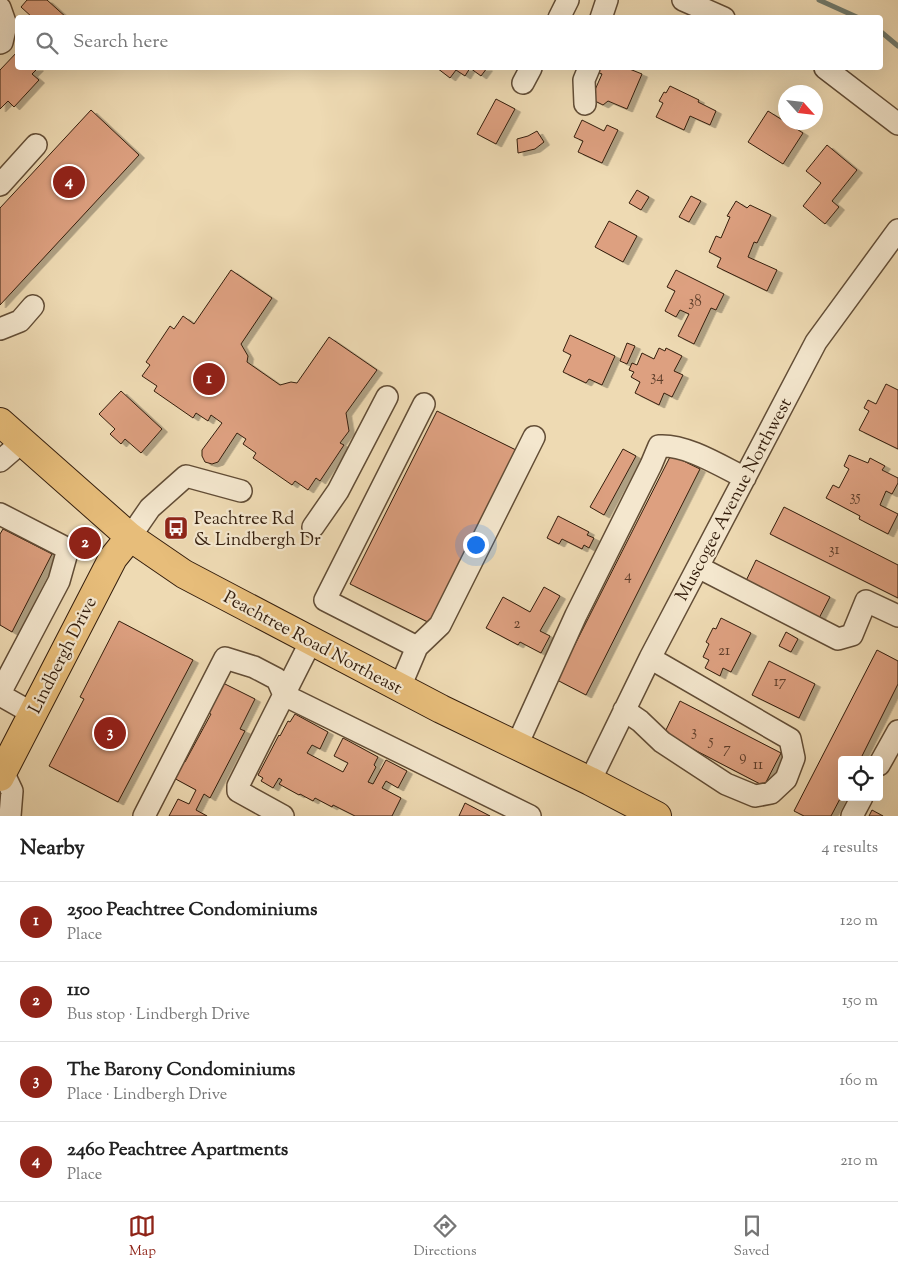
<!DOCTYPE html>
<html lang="en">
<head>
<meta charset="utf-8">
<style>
  :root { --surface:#fff; --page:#f6f6f6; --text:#222; --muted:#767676; --line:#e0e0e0; --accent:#8f2418 }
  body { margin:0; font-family:"Sorts Mill Goudy",serif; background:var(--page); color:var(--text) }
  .controls { position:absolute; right:15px; bottom:15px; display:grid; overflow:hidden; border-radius:5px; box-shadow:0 5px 20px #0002 }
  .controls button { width:45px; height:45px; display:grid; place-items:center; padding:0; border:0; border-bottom:1px solid var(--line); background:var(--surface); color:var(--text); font:25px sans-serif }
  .compass { position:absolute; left:778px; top:85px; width:45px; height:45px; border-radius:50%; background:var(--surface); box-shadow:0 5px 20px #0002; rotate:117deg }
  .you { position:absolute; left:475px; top:544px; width:18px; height:18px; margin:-12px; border:4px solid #fff; border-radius:50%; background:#1a73e8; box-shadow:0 0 0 8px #1a73e833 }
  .badge { display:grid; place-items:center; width:32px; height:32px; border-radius:50%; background:var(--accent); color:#fff; font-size:16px; font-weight:700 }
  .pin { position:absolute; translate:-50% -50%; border:2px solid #fff; box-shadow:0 1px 5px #0006 }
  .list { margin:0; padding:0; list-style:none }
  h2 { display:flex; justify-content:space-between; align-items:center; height:65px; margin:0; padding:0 20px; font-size:21px }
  h2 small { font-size:16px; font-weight:400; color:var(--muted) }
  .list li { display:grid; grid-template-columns:32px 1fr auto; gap:15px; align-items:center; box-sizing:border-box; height:80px; padding:0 20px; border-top:1px solid var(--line) }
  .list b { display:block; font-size:19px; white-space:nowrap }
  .list p { margin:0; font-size:16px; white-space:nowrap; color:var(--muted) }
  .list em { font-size:16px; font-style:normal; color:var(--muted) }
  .icon { flex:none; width:28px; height:28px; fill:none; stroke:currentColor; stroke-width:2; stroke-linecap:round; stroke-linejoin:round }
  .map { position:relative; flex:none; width:898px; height:816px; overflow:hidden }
  .search { position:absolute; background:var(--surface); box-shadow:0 5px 20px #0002; left:15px; right:15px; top:15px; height:55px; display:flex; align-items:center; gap:12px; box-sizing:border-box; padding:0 18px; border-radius:5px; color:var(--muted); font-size:19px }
  .sheet { height:385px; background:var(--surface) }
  nav { display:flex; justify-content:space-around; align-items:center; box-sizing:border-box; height:70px; border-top:1px solid var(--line); background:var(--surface); font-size:14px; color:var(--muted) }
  nav a { display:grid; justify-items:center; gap:2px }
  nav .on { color:var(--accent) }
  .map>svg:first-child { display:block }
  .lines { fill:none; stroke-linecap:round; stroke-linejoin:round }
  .stream { stroke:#717c6f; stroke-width:5 }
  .building { fill:#dda080; stroke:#341e0d; filter:url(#shadow) }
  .minor-casing { stroke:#624d36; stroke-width:24 }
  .major-casing { stroke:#341e0d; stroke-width:30 }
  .highway-casing { stroke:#341e0d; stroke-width:30 }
  .minor { stroke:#f4e7ce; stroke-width:21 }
  .major { stroke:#e7bd7a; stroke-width:28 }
  .highway { stroke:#e7bd7a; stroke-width:28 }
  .labels { text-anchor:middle; stroke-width:4.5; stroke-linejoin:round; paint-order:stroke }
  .number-label { font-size:15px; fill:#5e3e2a }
  .street-label { font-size:18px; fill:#341e0d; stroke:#f4e7ce }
  .poi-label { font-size:18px; fill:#341e0d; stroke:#f4e7ce; text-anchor:start }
</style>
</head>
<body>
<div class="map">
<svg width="898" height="816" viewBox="0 0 898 816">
  <defs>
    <filter id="shadow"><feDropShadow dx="5.5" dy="3" stdDeviation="0" flood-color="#0004"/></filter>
  </defs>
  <rect width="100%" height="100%" fill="#eedab3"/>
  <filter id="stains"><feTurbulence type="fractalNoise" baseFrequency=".004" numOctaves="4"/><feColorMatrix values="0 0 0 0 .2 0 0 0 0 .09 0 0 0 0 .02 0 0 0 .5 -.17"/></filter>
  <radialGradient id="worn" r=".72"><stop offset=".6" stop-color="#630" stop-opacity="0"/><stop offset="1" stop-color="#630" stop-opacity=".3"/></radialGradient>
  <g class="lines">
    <path class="stream" d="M819,0L859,18
      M880,31L898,46"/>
  </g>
  <path class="building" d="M27,0H47L67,18H33L21,7Z
    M18,51V68H38L32,74L39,80L14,107L8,101L0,109V70Z
    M437,68H487L481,76L470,68L465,76L456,70L450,78Z
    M591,68H627L642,74L627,109L608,101L603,105L591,99L602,74L590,69Z
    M670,86L699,100L698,102L716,111L710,125L690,116L684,130L656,117L663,103L659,101L664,92L666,93Z
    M496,99L515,109L496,144L477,134Z
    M91,110L139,155L0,305V208Z
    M768,111L803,133L783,164L748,142Z
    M582,120L604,131L607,125L618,130L602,163L578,152L583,141L574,137Z
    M537,131L544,142L535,149L518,153L517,139L528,136Z
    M827,145L857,170L832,201L839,207L825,224L803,206L821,183L806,171Z
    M637,190L649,197L641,210L629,203Z
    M691,196L701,201L689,222L679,217Z
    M736,201L747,208L750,205L771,215L757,243L754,242L748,257L777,270L767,291L717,267L721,258L709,252L716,236L721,238L730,217L727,216Z
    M609,221L637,236L623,262L595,247Z
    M231,270L272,298L241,344L248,356L247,362L280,385L291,382L297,383L329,337L377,370L346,413L349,431L340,443L344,445L320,481L316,478L308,490L295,481L292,485L253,458L256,453L243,444L246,439L237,433L218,462L212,464L205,462L202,456V450L222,423L211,415L208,421L196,413L193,418L154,391L157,386L142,376L150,365L146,362L170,326L174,329L183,316L194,324Z
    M676,270L724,294L716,310L711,308L694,344L678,336L689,314L680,310L676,317L665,311L675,291L667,287Z
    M570,335L615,356L602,385L589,379L586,383L563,372L571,355L563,351Z
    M627,343L635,346L627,364L620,361Z
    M659,348L665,351L666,348L682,356L674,371L683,375L672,397L664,393L659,405L635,393L640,382L631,377L634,372L629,370L632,363L637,365L642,353L654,359Z
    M886,384L898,390V449L859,430L869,411L864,408L868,400L876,404Z
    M121,391L162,429L141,453L125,439L121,444L110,434L115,429L99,414Z
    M437,411L520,452L434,625L350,584Z
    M623,449L636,456L604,515L590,507Z
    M671,455L700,469L586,695L557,680Z
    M849,455L868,463L870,458L885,466L882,470L898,478V483L892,494L886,491L880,505L898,514L888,534L859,519L860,516L826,498L833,485L839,488L849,469L844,466Z
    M784,507L898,565V598L770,534Z
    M558,516L589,532L587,535L594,538L589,548L584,545L582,549L562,539L559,544L547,538Z
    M3,529L52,554L12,632L0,625V534Z
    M756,560L830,597L816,624L743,587Z
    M544,587L560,596L540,631L550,636L541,653L520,642L518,645L486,628L503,597L530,612Z
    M721,618L751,633L731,672L723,668L720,676L705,668L709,660L703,657L709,644L706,642L713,628L716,629Z
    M119,621L193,660L118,802L49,766L84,699L80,697Z
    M786,632L798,639L791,652L779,646Z
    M877,650L898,661V684L860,760H842V795L831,816H804L794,811Z
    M769,661L815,684L799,718L752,695Z
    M223,683L255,699L240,729L245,731L210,798L204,794L196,810L207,816H169L178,799L189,804L196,790L172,777L181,760L185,762L211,714L208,713Z
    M680,701L781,753L764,786L664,734Z
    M295,714L328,732L320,749L312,745L307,753L343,772L348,763L334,756L343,738L378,757L374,765L376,767L368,782L373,784L386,760L407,771L398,788L386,781L382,788L401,798L392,816H355L333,805L332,807L315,798L313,801L300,794L299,795L279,784L282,780L279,778L273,788L261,781L263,778L258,775L279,735L280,736L288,721L290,722Z
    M465,803L490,816H459Z
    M872,810L883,816H869Z"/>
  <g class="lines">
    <defs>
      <path id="minor" d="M683,0L724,18
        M0,8L6,25L2,42L0,43
        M559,18L568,0
        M601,18L607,0
        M825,68L898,124
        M523,83L531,68
        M585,104L584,80L589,68
        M0,185L36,145
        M0,329L20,321L33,306
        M0,461L22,442
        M0,514L68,549L59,581L0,693
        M313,527L338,491L387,397
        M130,537L150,508L186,476L241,491
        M698,567L838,639L852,635L866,601L898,616
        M417,647L325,600L424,404
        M400,687L417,647L440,625L534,437
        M0,695L32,713
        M624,710L640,721L662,742L726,784L755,796L771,793L786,779L794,758L790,739L650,658
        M517,745L576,615L651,465L659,446C686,444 721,466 745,478
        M879,765L898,731
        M3,772L12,791L10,816
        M590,781L650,658L816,342L898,230
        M144,816L225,658L254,667L277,679L284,695L530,816
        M283,816L238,791V786L311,641
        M852,816L862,797"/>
      <path id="major" d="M0,777L113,558L130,537"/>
      <path id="highway" d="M0,422L130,537L184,574L441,709L590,781L657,816"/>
    </defs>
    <use href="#minor" class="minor-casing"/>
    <use href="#major" class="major-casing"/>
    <use href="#highway" class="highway-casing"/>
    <use href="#minor" class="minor"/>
    <use href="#major" class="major"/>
    <use href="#highway" class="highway"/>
  </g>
  <defs>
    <symbol id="bus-square" viewBox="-11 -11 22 22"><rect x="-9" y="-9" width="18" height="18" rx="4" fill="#8f2418" stroke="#f4e7ce"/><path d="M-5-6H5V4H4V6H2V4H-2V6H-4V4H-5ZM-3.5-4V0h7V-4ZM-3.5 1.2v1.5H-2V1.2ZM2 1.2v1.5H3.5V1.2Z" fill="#fff"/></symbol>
  </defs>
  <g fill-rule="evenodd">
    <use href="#bus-square" x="162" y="514" width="28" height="28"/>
  </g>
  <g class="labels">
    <g class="number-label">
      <text x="695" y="306">38</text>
      <text x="657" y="381">34</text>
      <text x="855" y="501">35</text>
      <text x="834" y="554">31</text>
      <text x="628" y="580">4</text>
      <text x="517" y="628">2</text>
      <text x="724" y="655">21</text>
      <text x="780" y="686">17</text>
      <text x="694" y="736">3</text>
      <text x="711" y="745">5</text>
      <text x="727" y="753">7</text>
      <text x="743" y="761">9</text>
      <text x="758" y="769">11</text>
    </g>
    <g class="street-label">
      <text transform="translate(733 499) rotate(-62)" y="6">Muscogee Avenue Northwest</text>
      <text transform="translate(313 642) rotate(28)" y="6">Peachtree Road Northeast</text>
      <text transform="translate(62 655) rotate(-63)" y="6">Lindbergh Drive</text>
    </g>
    <g class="poi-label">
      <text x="194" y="524">Peachtree Rd<tspan x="194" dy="21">&amp; Lindbergh Dr</tspan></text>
    </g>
  </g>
  <rect width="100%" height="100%" filter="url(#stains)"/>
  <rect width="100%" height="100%" fill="url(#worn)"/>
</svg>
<div class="controls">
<button><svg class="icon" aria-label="locate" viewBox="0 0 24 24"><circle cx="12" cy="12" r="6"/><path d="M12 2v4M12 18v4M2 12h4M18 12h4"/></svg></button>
</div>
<svg class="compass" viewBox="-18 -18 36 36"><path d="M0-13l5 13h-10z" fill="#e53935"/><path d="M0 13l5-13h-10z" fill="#767676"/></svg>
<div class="you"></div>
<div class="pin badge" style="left:209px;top:379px">1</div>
<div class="pin badge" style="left:85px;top:543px">2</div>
<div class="pin badge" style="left:110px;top:733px">3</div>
<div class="pin badge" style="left:69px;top:182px">4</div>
<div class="search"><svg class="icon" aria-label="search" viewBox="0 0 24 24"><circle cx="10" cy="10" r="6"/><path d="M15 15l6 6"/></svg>Search here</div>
</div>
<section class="sheet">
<h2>Nearby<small>4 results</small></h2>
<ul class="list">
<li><span class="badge">1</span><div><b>2500 Peachtree Condominiums</b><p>Place</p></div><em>120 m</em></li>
<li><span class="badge">2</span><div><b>110</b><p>Bus stop · Lindbergh Drive</p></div><em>150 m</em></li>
<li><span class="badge">3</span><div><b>The Barony Condominiums</b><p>Place · Lindbergh Drive</p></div><em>160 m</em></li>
<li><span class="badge">4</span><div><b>2460 Peachtree Apartments</b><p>Place</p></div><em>210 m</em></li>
</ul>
</section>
<nav>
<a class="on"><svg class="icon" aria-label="map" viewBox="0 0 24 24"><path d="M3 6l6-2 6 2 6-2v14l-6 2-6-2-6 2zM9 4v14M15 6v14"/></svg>Map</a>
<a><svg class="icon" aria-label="directions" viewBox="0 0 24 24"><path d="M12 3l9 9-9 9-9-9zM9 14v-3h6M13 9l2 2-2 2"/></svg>Directions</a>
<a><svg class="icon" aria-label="saved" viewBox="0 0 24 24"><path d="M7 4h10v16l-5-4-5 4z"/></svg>Saved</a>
</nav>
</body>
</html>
